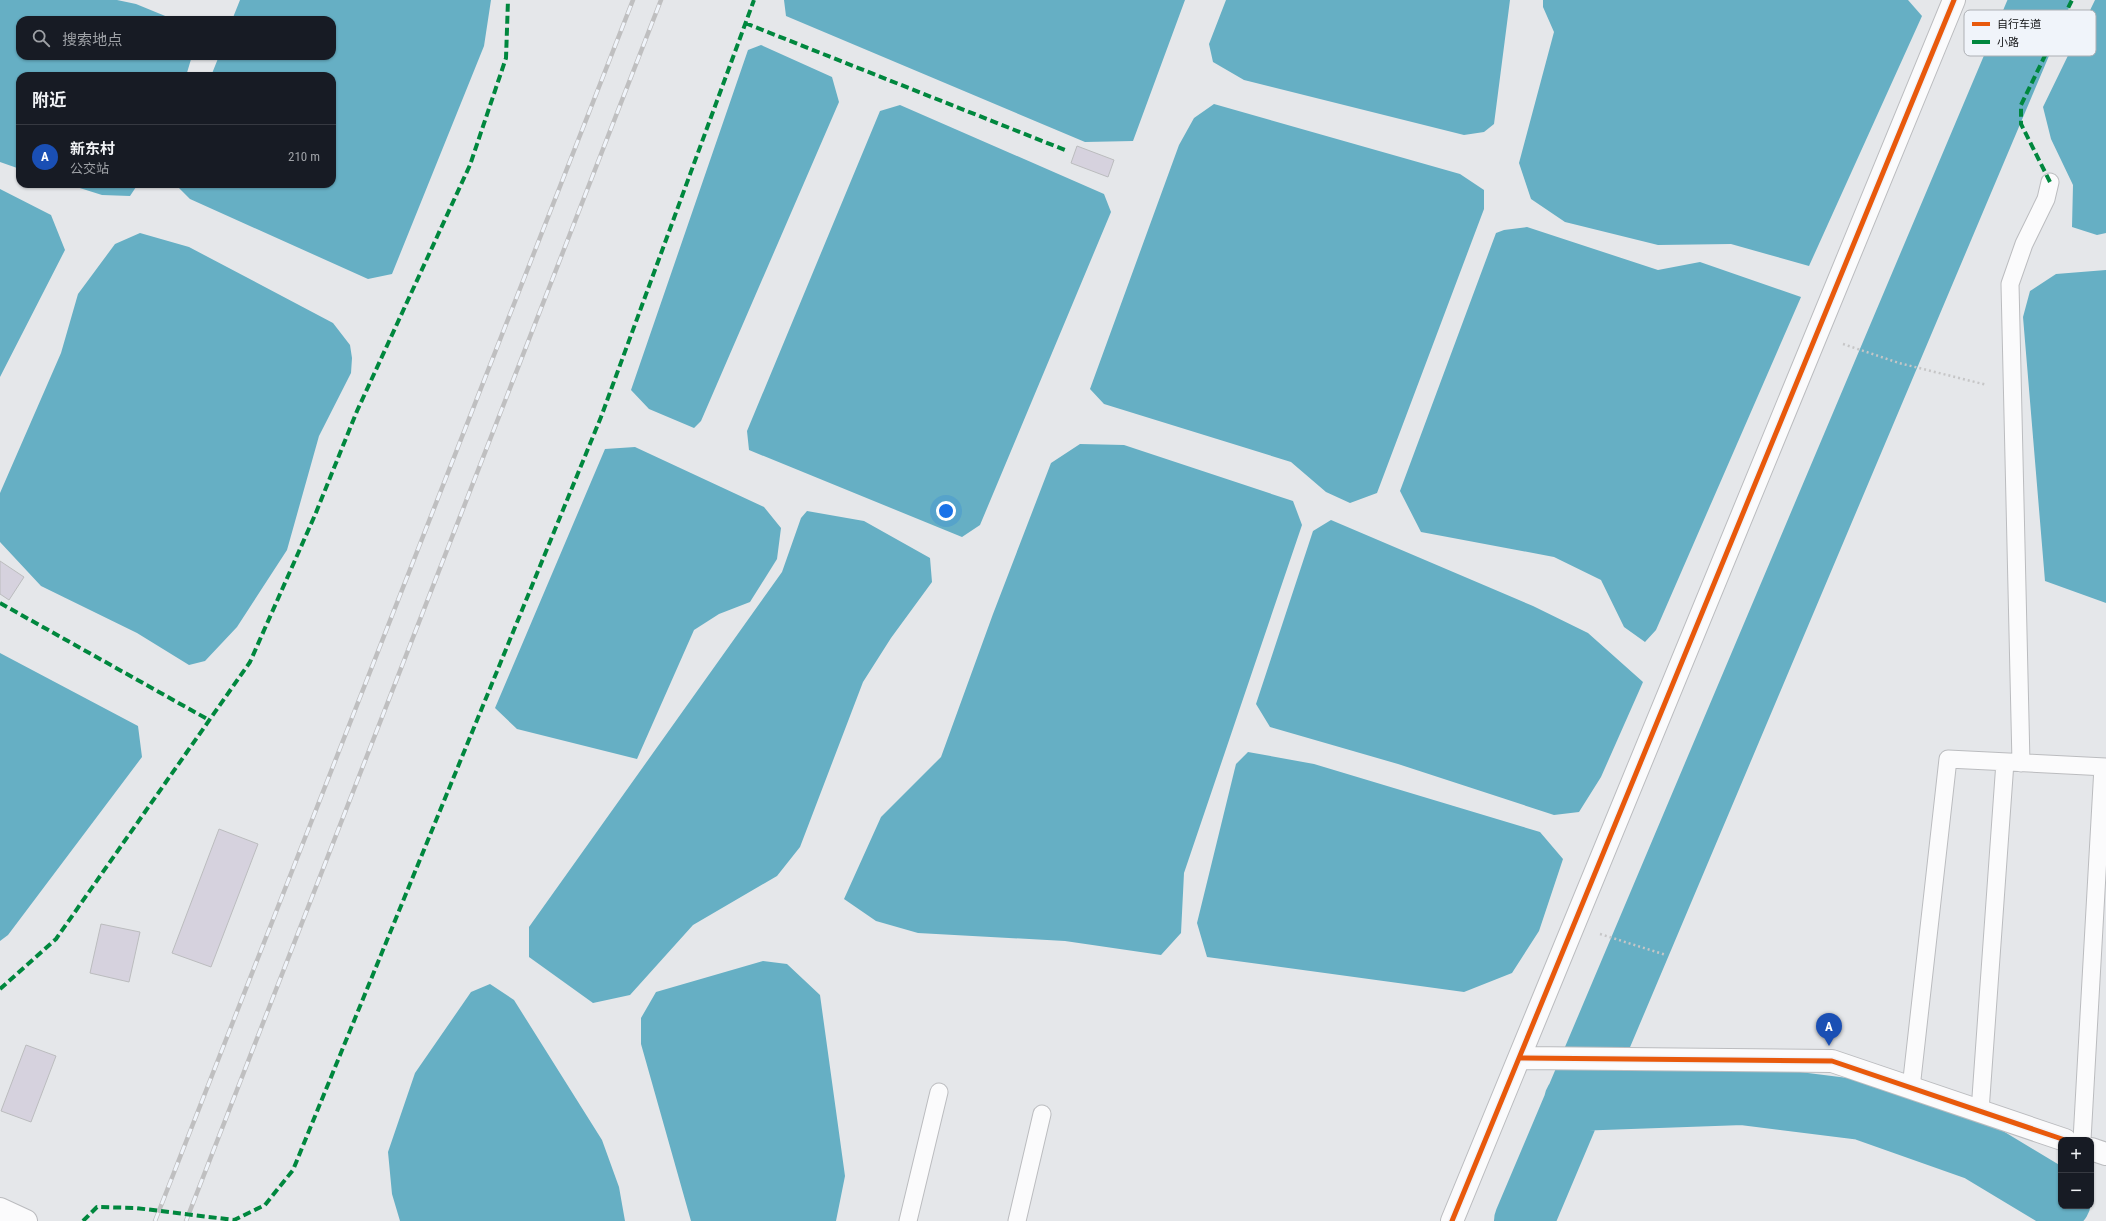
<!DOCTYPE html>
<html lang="zh">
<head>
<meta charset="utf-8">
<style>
  :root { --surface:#171b24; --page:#20242c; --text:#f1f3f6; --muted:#9ea1a6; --line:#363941; --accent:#0b8043 }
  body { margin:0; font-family:"Roboto Condensed","Noto Sans SC",sans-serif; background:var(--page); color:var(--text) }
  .controls { position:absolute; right:12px; bottom:12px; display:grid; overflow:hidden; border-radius:8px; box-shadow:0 1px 3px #0004 }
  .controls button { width:36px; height:36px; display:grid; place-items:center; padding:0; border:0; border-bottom:1px solid var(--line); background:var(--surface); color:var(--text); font:20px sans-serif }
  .you { position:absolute; left:946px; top:511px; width:14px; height:14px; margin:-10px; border:3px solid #fff; border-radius:50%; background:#1a73e8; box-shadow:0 0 0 6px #1a73e833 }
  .badge { display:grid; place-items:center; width:26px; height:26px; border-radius:50%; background:var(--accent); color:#fff; font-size:13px; font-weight:700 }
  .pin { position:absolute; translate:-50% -33px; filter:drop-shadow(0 1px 2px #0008) }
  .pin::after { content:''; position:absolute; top:21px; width:14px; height:12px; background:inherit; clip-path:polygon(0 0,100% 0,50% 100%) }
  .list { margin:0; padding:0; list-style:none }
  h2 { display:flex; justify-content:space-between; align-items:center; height:52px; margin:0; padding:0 16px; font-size:17px }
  h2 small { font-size:13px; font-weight:400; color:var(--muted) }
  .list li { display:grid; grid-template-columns:26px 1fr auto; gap:12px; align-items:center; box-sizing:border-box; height:64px; padding:0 16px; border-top:1px solid var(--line) }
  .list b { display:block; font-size:15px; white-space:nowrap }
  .list p { margin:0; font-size:13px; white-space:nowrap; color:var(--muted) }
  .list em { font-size:13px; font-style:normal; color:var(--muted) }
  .icon { flex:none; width:22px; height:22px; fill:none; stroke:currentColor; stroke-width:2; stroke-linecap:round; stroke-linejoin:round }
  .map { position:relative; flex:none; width:2106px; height:1221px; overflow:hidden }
  .search { position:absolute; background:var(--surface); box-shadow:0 1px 3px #0004; left:16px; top:16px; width:320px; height:44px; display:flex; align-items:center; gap:10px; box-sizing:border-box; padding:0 14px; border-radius:12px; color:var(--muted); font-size:15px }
  .panel { position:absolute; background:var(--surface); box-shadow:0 1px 3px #0004; left:16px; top:72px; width:320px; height:116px; border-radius:12px }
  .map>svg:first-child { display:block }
  .water { fill:#66afc4 }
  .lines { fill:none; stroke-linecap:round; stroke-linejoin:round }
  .river { stroke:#66afc4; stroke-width:60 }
  .building { fill:#d6d2de; stroke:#bbbcbe }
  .service-casing { stroke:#bbbcbf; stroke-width:19 }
  .minor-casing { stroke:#bbbcbf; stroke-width:24 }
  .path { stroke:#c6c6c7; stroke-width:2.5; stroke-dasharray:2 3; stroke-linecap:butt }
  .service { stroke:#fbfbfc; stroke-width:17 }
  .minor { stroke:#fbfbfc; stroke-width:22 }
  .rail-casing { stroke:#bfbfc0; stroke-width:4.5 }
  .rail { stroke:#f0f4fa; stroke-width:3; stroke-dasharray:9; stroke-linecap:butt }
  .quiet { stroke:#00873e; stroke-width:4; stroke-dasharray:8 4; stroke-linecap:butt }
  .cycleway-casing { stroke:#f0f4fa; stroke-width:8 }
  .cycleway { stroke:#e8590c; stroke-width:5 }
  .key { fill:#f0f4fa; stroke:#adb0b5; stroke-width:1 }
  .key-label { font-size:11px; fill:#101113 }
</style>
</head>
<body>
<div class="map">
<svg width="2106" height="1221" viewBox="0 0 2106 1221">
  <rect width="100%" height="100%" fill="#e5e7ea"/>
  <path class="water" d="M0,0H117L136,4L175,20H20V56H192L186,76H20V169L0,162Z
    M240,0H491L484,46L392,274L368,279L190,199L175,184H332V76H211L219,56H332V20H232Z
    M784,0H1185L1133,141L1085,142L786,16Z
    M1226,0H1510L1494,124L1484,132L1464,135L1244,80L1213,62L1209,44Z
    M1543,0H1908L1922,16L1809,266L1731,244L1658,245L1565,222L1531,199L1519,163L1554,32L1543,7Z
    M2095,0H2106V233L2097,235L2072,227L2073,185L2051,139L2043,107Z
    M761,45L832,77L839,102L701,421L694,428L649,409L631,390L748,50Z
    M1214,104L1460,174L1484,190V209L1377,493L1350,503L1326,492L1291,462L1104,404L1090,389L1179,145L1194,118Z
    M900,105L1104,194L1111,212L980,525L962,537L749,450L747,431L880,111Z
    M67,184H138L130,196L102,195Z
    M0,189L51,215L65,250L0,377Z
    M1527,227L1658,270L1700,262L1801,297L1656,630L1645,642L1624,627L1601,580L1554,557L1421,532L1400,491L1496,233L1504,230Z
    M140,233L189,247L333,323L350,345L352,358L351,373L319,436L287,550L237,627L205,661L189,665L137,633L41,586L0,542V493L61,353L78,294L115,244Z
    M2106,270V603L2045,581L2023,317L2030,291L2056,274Z
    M1080,444L1124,445L1293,501L1302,525L1184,873L1181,933L1161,955L1065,941L918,933L876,921L844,899L881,817L941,757L993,614L1051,463Z
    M635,447L764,507L781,528L777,559L750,602L719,614L694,630L637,759L517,729L495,708L605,449Z
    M807,511L864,521L930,558L932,582L891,638L863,682L800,847L777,876L693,925L630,995L593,1003L529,957V927L782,572L801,518Z
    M1331,520L1533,606L1588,633L1643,682L1601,777L1579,812L1554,815L1398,764L1270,727L1256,704L1313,531Z
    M0,653L138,726L142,757L8,935L0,941Z
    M1248,752L1314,764L1540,832L1563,859L1539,931L1512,973L1464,992L1207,957L1197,923L1236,764Z
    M763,961L787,964L820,995L845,1176L836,1221H691L641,1044V1018L656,992Z
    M490,984L514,1000L602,1140L619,1187L625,1221H400L392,1194L388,1152L415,1073L471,992Z"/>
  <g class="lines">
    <path class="river" d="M1574,1101L1742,1095L1862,1110L1978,1151L2061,1201
      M1524,1221L2040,0"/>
  </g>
  <path class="building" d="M1077,146L1114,160L1108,177L1071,163Z
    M0,561L24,577L9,600L0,594Z
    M219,829L258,844L211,967L172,953Z
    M101,924L140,932L129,982L90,973Z
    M26,1045L56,1056L31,1122L1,1111Z"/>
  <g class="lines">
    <defs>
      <path id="service" d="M2021,763L2010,284L2024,244L2046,199L2050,182
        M1911,1088L1948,759L2106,767
        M1980,1111L2005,762
        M2082,1140L2103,767
        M908,1221L939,1092
        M1017,1221L1042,1114"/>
      <path id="minor" d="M1521,1058L1832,1061L2065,1140
        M2091,1149L2106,1154
        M0,1209L26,1221
        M1452,1221L1954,0"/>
    </defs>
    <use href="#service" class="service-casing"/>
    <use href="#minor" class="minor-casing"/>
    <path class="path" d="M1843,344L1899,363L1987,385
      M1600,934L1666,955"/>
    <use href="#service" class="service"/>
    <use href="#minor" class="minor"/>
    <defs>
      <path id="rail" d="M155,1221L633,0
        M186,1221L661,0"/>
    </defs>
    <use href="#rail" class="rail-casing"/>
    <use href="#rail" class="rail"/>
    <path class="quiet" d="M745,23L1065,150
      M2050,182L2021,124V105L2072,0
      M0,603L209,720
      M0,989L56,939L250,662L315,515L357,411L470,165L506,58L508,0
      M83,1221L97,1207L136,1208L234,1220L265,1205L293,1170L601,417L754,0"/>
    <defs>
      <path id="cycleway" d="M1521,1058L1832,1061L2065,1140
        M1452,1221L1954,0"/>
    </defs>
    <use href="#cycleway" class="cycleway-casing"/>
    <use href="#cycleway" class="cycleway"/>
  </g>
  <rect x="1964" y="10" width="132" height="46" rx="6" class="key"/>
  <rect x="1972" y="22" width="18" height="4" fill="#e8590c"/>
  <rect x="1972" y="40" width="18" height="4" fill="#00873e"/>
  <g class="key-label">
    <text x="1997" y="28">自行车道</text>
    <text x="1997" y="46">小路</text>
  </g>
</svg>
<div class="controls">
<button>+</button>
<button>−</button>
</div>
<div class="you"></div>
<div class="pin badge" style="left:1829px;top:1046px;background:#1a4fb4">A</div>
<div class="search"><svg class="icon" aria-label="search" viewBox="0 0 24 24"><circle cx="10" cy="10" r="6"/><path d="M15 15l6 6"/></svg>搜索地点</div>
<section class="panel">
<h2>附近<small></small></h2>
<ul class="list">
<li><span class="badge" style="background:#1a4fb4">A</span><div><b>新东村</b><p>公交站</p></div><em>210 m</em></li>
</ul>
</section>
</div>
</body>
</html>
